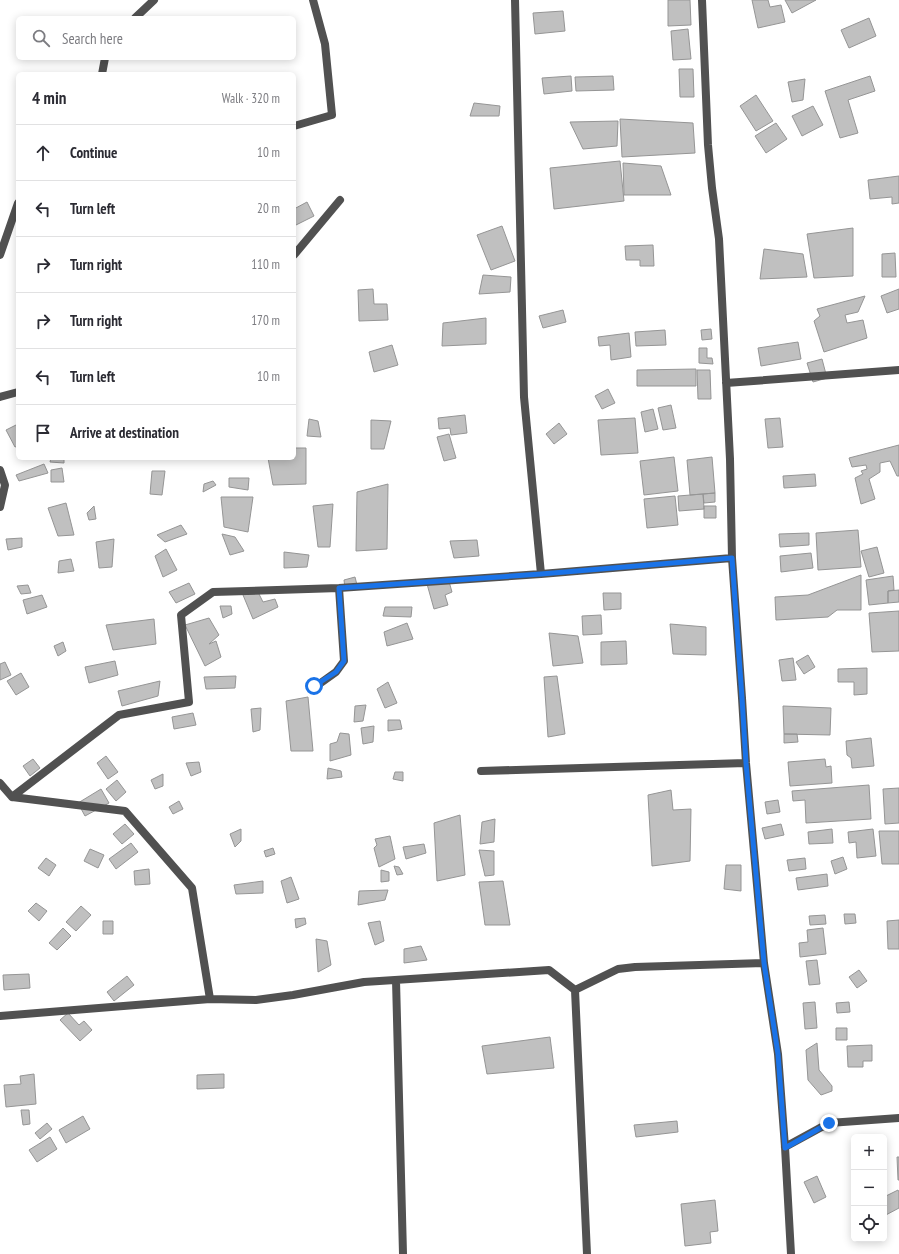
<!DOCTYPE html>
<html lang="en">
<head>
<meta charset="utf-8">
<style>
  :root { --surface:#fff; --page:#f2f2f3; --text:#2b2b33; --muted:#7c7c81; --line:#e1e1e2 }
  body { margin:0; font-family:"PT Sans Narrow",sans-serif; background:var(--page); color:var(--text) }
  .controls { position:absolute; right:12px; bottom:12px; display:grid; overflow:hidden; border-radius:6px; box-shadow:0 2px 10px #0003 }
  .controls button { width:36px; height:36px; display:grid; place-items:center; padding:0; border:0; border-bottom:1px solid var(--line); background:var(--surface); color:var(--text); font:20px sans-serif }
  .stop { position:absolute; width:12px; height:12px; margin:-9px; border:3px solid #1a73e8; border-radius:50%; background:#fff }
  .stop.end { background:#1a73e8; border-color:#fff; box-shadow:0 1px 4px #0008 }
  .list { margin:0; padding:0; list-style:none }
  h2 { display:flex; justify-content:space-between; align-items:center; height:52px; margin:0; padding:0 16px; font-size:17px }
  h2 small { font-size:13px; font-weight:400; color:var(--muted) }
  .list li { display:grid; grid-template-columns:26px 1fr auto; gap:12px; align-items:center; box-sizing:border-box; height:56px; padding:0 16px; border-top:1px solid var(--line) }
  .list b { display:block; font-size:15px; white-space:nowrap }
  .list em { font-size:13px; font-style:normal; color:var(--muted) }
  .icon { flex:none; width:22px; height:22px; fill:none; stroke:currentColor; stroke-width:2; stroke-linecap:round; stroke-linejoin:round }
  .map { position:relative; flex:none; width:899px; height:1254px; overflow:hidden }
  .search { position:absolute; background:var(--surface); box-shadow:0 2px 10px #0003; left:16px; top:16px; width:280px; height:44px; display:flex; align-items:center; gap:10px; box-sizing:border-box; padding:0 14px; border-radius:6px; color:var(--muted); font-size:15px }
  .panel { position:absolute; background:var(--surface); box-shadow:0 2px 10px #0003; left:16px; top:72px; width:280px; height:388px; border-radius:6px }
  .map>svg:first-child { display:block }
  .building { fill:#c0c0c0; stroke:#959595 }
  .lines { fill:none; stroke-linecap:round; stroke-linejoin:round }
  .street { stroke:#515151; stroke-width:8 }
  .route { stroke:#1a73e8; stroke-width:5 }
</style>
</head>
<body>
<div class="map">
<svg width="899" height="1254" viewBox="0 0 899 1254">
  <rect width="100%" height="100%" fill="#fff"/>
  <path class="building" d="M668,0H690L691,25L668,26Z
    M752,0H768L770,7L781,5L785,22L758,28Z
    M785,0H816L792,13Z
    M563,11L565,31L535,34L533,13Z
    M869,18L876,36L849,48L841,30Z
    M688,29L691,59L673,60L671,31Z
    M679,69H693L694,97H680Z
    M571,76L572,91L544,94L542,78Z
    M613,76L614,90L576,91L575,77Z
    M870,76L875,91L848,100L858,133L840,138L825,91Z
    M805,79L803,100L792,102L788,82Z
    M756,95L773,121L756,131L740,106Z
    M474,103L500,106L499,116H470Z
    M813,106L823,125L802,136L792,116Z
    M620,119L693,123L695,153L622,157Z
    M618,121L617,146L583,149L570,122Z
    M776,123L787,139L766,153L755,136Z
    M620,161L624,201L554,209L550,168Z
    M623,163L661,166L671,195H624Z
    M899,176V203L892,204V197L870,199L868,180Z
    M307,202L314,216L294,226V209Z
    M502,226L515,261L491,270L477,235Z
    M853,228V276L814,278L807,234Z
    M653,245L654,266H640V260H626L625,246Z
    M764,249L803,254L807,277L760,279Z
    M895,253L896,277H882V254Z
    M483,275L511,277L510,292L479,294Z
    M373,289L374,304H387L388,320L359,321L358,290Z
    M899,289V309L887,313L881,296Z
    M865,296L858,312L845,315L847,323L863,320L867,338L824,352L814,321L820,316L817,309Z
    M563,310L566,322L543,328L539,316Z
    M486,318V344L442,346L443,323Z
    M711,329L712,339L702,340L701,330Z
    M665,330L666,345L636,346L635,332Z
    M629,333L631,357L611,360L610,345L599,346L598,337Z
    M798,342L801,359L761,366L758,348Z
    M392,345L398,365L374,372L369,352Z
    M699,348H707V358H712L713,364L699,363Z
    M822,359L827,378L813,382L807,363Z
    M696,369V386H637V370Z
    M697,370H710L711,399H698Z
    M608,389L615,403L602,409L595,396Z
    M671,405L676,428L663,430L658,408Z
    M653,409L658,429L645,432L641,412Z
    M465,415L467,433L451,435L450,428L439,429L438,418Z
    M635,418L638,453L601,455L598,420Z
    M780,418L783,447L768,448L765,419Z
    M309,419L318,421L321,437L307,436Z
    M371,420L391,421L384,449H371Z
    M559,423L567,434L554,444L546,434Z
    M18,424V446L15,447L6,430Z
    M449,434L456,458L444,461L437,437Z
    M899,445V476H897L890,461L880,463V472L869,479L875,499L861,504L855,478L863,474L861,471L867,469L866,465L852,467L849,458Z
    M294,448H306V484L273,485L268,458H294Z
    M674,457L678,491L644,495L640,461Z
    M712,457L715,493L690,495L687,460Z
    M51,458H64V463L50,462Z
    M44,464L48,473L19,481L16,475Z
    M62,468L64,482H51V470Z
    M152,471H165L162,495L150,494Z
    M815,474L816,486L784,488L783,476Z
    M229,478H249L248,490L229,487Z
    M213,481L216,485L203,492L204,484Z
    M388,484L387,549L356,551L357,492Z
    M715,493V502L704,503L703,494Z
    M703,494L704,509L679,511L678,496Z
    M675,496L678,525L647,528L644,499Z
    M221,497H253L248,532L224,527Z
    M66,503L74,535L58,536L48,508Z
    M333,504L330,547H318L313,506Z
    M94,506L96,519L89,520L87,513Z
    M704,506H716V518H704Z
    M181,525L187,534L165,542L157,535Z
    M858,530L861,567L818,570L816,533Z
    M809,533V545L780,547L779,534Z
    M222,534L235,537L244,551L230,555Z
    M22,538V547L8,550L6,539Z
    M114,539L112,567L99,568L96,542Z
    M477,540L479,556L454,558L450,541Z
    M877,547L884,573L869,577L861,551Z
    M166,549L177,570L163,577L155,556Z
    M284,552L309,555L307,567L284,568Z
    M811,553L813,568L781,572L780,556Z
    M71,559L74,571L58,573L59,561Z
    M861,575V610H837L828,617L776,620L775,597L808,595Z
    M893,576L894,590L888,591V603L869,605L866,580Z
    M355,577L357,585L345,588L344,580Z
    M448,578L452,592L445,595L448,605L434,609L427,584Z
    M189,583L195,594L176,603L169,592Z
    M28,585L31,593L21,594L17,586Z
    M257,590L263,602L275,599L278,607L253,619L243,595Z
    M899,590V602L888,603V591Z
    M603,593H621V609L604,610Z
    M42,595L47,607L27,614L23,600Z
    M220,606H231L232,614L223,618Z
    M385,607H412L411,617L383,616Z
    M899,611V651L872,652L869,613Z
    M601,615L602,634L583,635L582,616Z
    M209,618L219,635L209,644L216,641L221,657L205,666L185,625Z
    M154,619L156,644L113,650L106,625Z
    M407,623L413,639L387,646L384,632Z
    M670,624L706,627V655L673,654Z
    M549,633L578,636L583,663L553,666Z
    M626,641L627,664L601,665V642Z
    M63,642L66,651L58,656L54,646Z
    M808,655L815,667L804,674L796,662Z
    M793,658L796,680L782,681L779,660Z
    M115,661L118,675L89,683L85,667Z
    M5,662L11,675L0,680V664Z
    M867,668V694L854,695V682H838V669Z
    M21,673L29,687L16,695L7,681Z
    M236,676L235,688L206,689L204,677Z
    M557,676L565,734L548,737L544,677Z
    M160,681L158,696L122,706L118,691Z
    M388,682L397,703L385,708L377,689Z
    M308,697L313,751H291L286,701Z
    M366,705L363,721L354,722L355,706Z
    M783,706L831,708L830,735L784,734Z
    M261,708L260,730L253,732L251,709Z
    M193,713L196,725L174,729L172,717Z
    M388,720H400L402,729L388,731Z
    M374,726L373,742L363,744L361,728Z
    M340,733L349,734L351,755L330,761V744L337,742Z
    M784,734H797L798,742L784,743Z
    M871,738L874,766L852,768L851,758L847,755L846,741Z
    M106,756L118,772L108,779L97,763Z
    M33,759L40,768L30,776L23,766Z
    M825,759L826,767L831,766L832,783L790,786L788,762Z
    M199,762L201,772L191,776L186,763Z
    M328,768L341,771L342,777L327,779Z
    M395,772H403V781L393,779Z
    M163,774V786L155,789L151,780Z
    M117,780L126,792L116,801L106,789Z
    M869,785L871,819L806,823L805,800L793,801L792,791Z
    M899,788V823L885,824L883,789Z
    M101,789L109,803L85,816L78,803Z
    M671,790L673,810L691,809L690,861L652,866L648,795Z
    M778,800L780,812L767,814L765,802Z
    M179,801L183,809L173,814L169,807Z
    M460,815L465,875L437,881L434,823Z
    M495,819L494,842L480,844L482,822Z
    M125,824L134,834L122,844L113,834Z
    M781,824L784,835L765,839L762,828Z
    M241,829V841L235,847L230,834Z
    M832,829L833,843L809,844L808,832Z
    M873,829L876,856L857,858L856,842L849,843L848,832Z
    M879,831H899V864H882Z
    M390,836L395,859L379,867L374,848L377,845L375,839Z
    M131,843L138,852L116,869L109,859Z
    M424,844L426,853L406,859L403,847Z
    M273,848L275,854L266,857L264,851Z
    M90,849L104,855L98,868L84,861Z
    M479,850L494,851V875L485,876Z
    M843,857L847,869L835,874L831,861Z
    M46,858L56,865L49,876L38,868Z
    M805,858L806,869L789,871L787,860Z
    M726,865H741V891L724,889Z
    M394,866L399,867L403,874L397,875Z
    M149,869L150,884L135,885L134,871Z
    M381,870L389,872V881L381,882Z
    M827,874L828,886L798,890L796,878Z
    M291,877L299,899L287,903L281,881Z
    M263,881V893L236,894L234,885Z
    M503,881L510,925H485L479,882Z
    M388,890L385,900L358,905L359,891Z
    M36,903L47,911L39,921L28,911Z
    M81,906L91,915L76,931L66,922Z
    M844,914H855L856,923L845,924Z
    M825,915L826,924L810,925L809,916Z
    M305,918L306,924L296,928L295,919Z
    M899,920V949H888L887,921Z
    M103,921H113V934H103Z
    M380,921L384,941L375,945L368,923Z
    M63,928L71,936L57,950L49,943Z
    M823,928L826,954L800,957L799,943L808,942L807,930Z
    M316,939L327,941L331,965L318,972Z
    M421,946L427,960L404,963V949Z
    M817,960L820,984L809,985L806,961Z
    M859,970L867,981L857,988L849,977Z
    M29,974L30,988L4,990L3,975Z
    M127,976L134,985L114,1001L107,992Z
    M815,1002L817,1028L805,1029L803,1003Z
    M849,1002L850,1012L837,1013L836,1003Z
    M68,1013L79,1025L84,1021L92,1030L80,1041L60,1020Z
    M836,1028H847V1040H836Z
    M550,1037L554,1068L487,1074L482,1046Z
    M817,1043L819,1070L832,1086V1091L821,1095L808,1080L806,1050Z
    M872,1045V1061H863V1067H848L847,1046Z
    M34,1074L36,1104L6,1107L4,1085L21,1084L20,1076Z
    M224,1074V1088L197,1089V1075Z
    M21,1110H29L30,1124L23,1125Z
    M83,1116L90,1129L66,1143L59,1130Z
    M677,1121L678,1132L636,1137L634,1125Z
    M47,1123L52,1129L40,1139L35,1133Z
    M50,1137L57,1149L37,1162L29,1150Z
    M897,1157H899V1180H898Z
    M817,1176L826,1197L814,1203L804,1182Z
    M898,1190L899,1192V1208L884,1216V1197Z
    M715,1200L718,1231L710,1232L711,1243L685,1246L681,1204Z"/>
  <g class="lines">
    <path class="street" d="M515,0L524,397L541,574
      M702,0L708,145L712,188L719,239L730,459L732,558L742,698L746,763L764,963L778,1054L785,1147L791,1254
      M135,18L154,0
      M102,74L105,58
      M294,126L332,115L325,44L313,0
      M0,255L18,203
      M294,255L340,200
      M726,383L899,370
      M0,397L18,392
      M0,470L5,485L0,507
      M315,687L336,672L344,661L339,588
      M481,771L746,763
      M0,783L12,797L125,811L192,888L210,999
      M12,797L119,715L189,702L181,615L213,592L339,588L541,574L732,558
      M396,980L403,1254
      M575,990L618,969L635,967L764,963
      M0,1016L210,999L256,1000L293,995L364,982L549,970L575,990L587,1254
      M785,1147L829,1123L899,1118"/>
  </g>
  <g class="lines">
    <path class="route" d="M314,686L336,672L344,661L339,588L541,574L732,558L742,698L746,763L764,963L778,1054L785,1148L829,1123"/>
  </g>
</svg>
<div class="controls">
<button>+</button>
<button>−</button>
<button><svg class="icon" aria-label="locate" viewBox="0 0 24 24"><circle cx="12" cy="12" r="6"/><path d="M12 2v4M12 18v4M2 12h4M18 12h4"/></svg></button>
</div>
<div class="stop" style="left:314px;top:686px"></div>
<div class="stop end" style="left:829px;top:1123px"></div>
<div class="search"><svg class="icon" aria-label="search" viewBox="0 0 24 24"><circle cx="10" cy="10" r="6"/><path d="M15 15l6 6"/></svg>Search here</div>
<section class="panel">
<h2>4 min<small>Walk · 320 m</small></h2>
<ul class="list">
<li><svg class="icon" aria-label="ahead" viewBox="0 0 24 24"><path d="M12 20V5M6 11l6-6 6 6"/></svg><div><b>Continue</b></div><em>10 m</em></li>
<li><svg class="icon" aria-label="left" viewBox="0 0 24 24"><path d="M17 20v-9H6M10 6l-5 5 5 5"/></svg><div><b>Turn left</b></div><em>20 m</em></li>
<li><svg class="icon" aria-label="right" viewBox="0 0 24 24"><path d="M7 20v-9h11M14 6l5 5-5 5"/></svg><div><b>Turn right</b></div><em>110 m</em></li>
<li><svg class="icon" aria-label="right" viewBox="0 0 24 24"><path d="M7 20v-9h11M14 6l5 5-5 5"/></svg><div><b>Turn right</b></div><em>170 m</em></li>
<li><svg class="icon" aria-label="left" viewBox="0 0 24 24"><path d="M17 20v-9H6M10 6l-5 5 5 5"/></svg><div><b>Turn left</b></div><em>10 m</em></li>
<li><svg class="icon" aria-label="arrive" viewBox="0 0 24 24"><path d="M6 21V4h12l-3 4 3 4H6"/></svg><div><b>Arrive at destination</b></div></li>
</ul>
</section>
</div>
</body>
</html>
